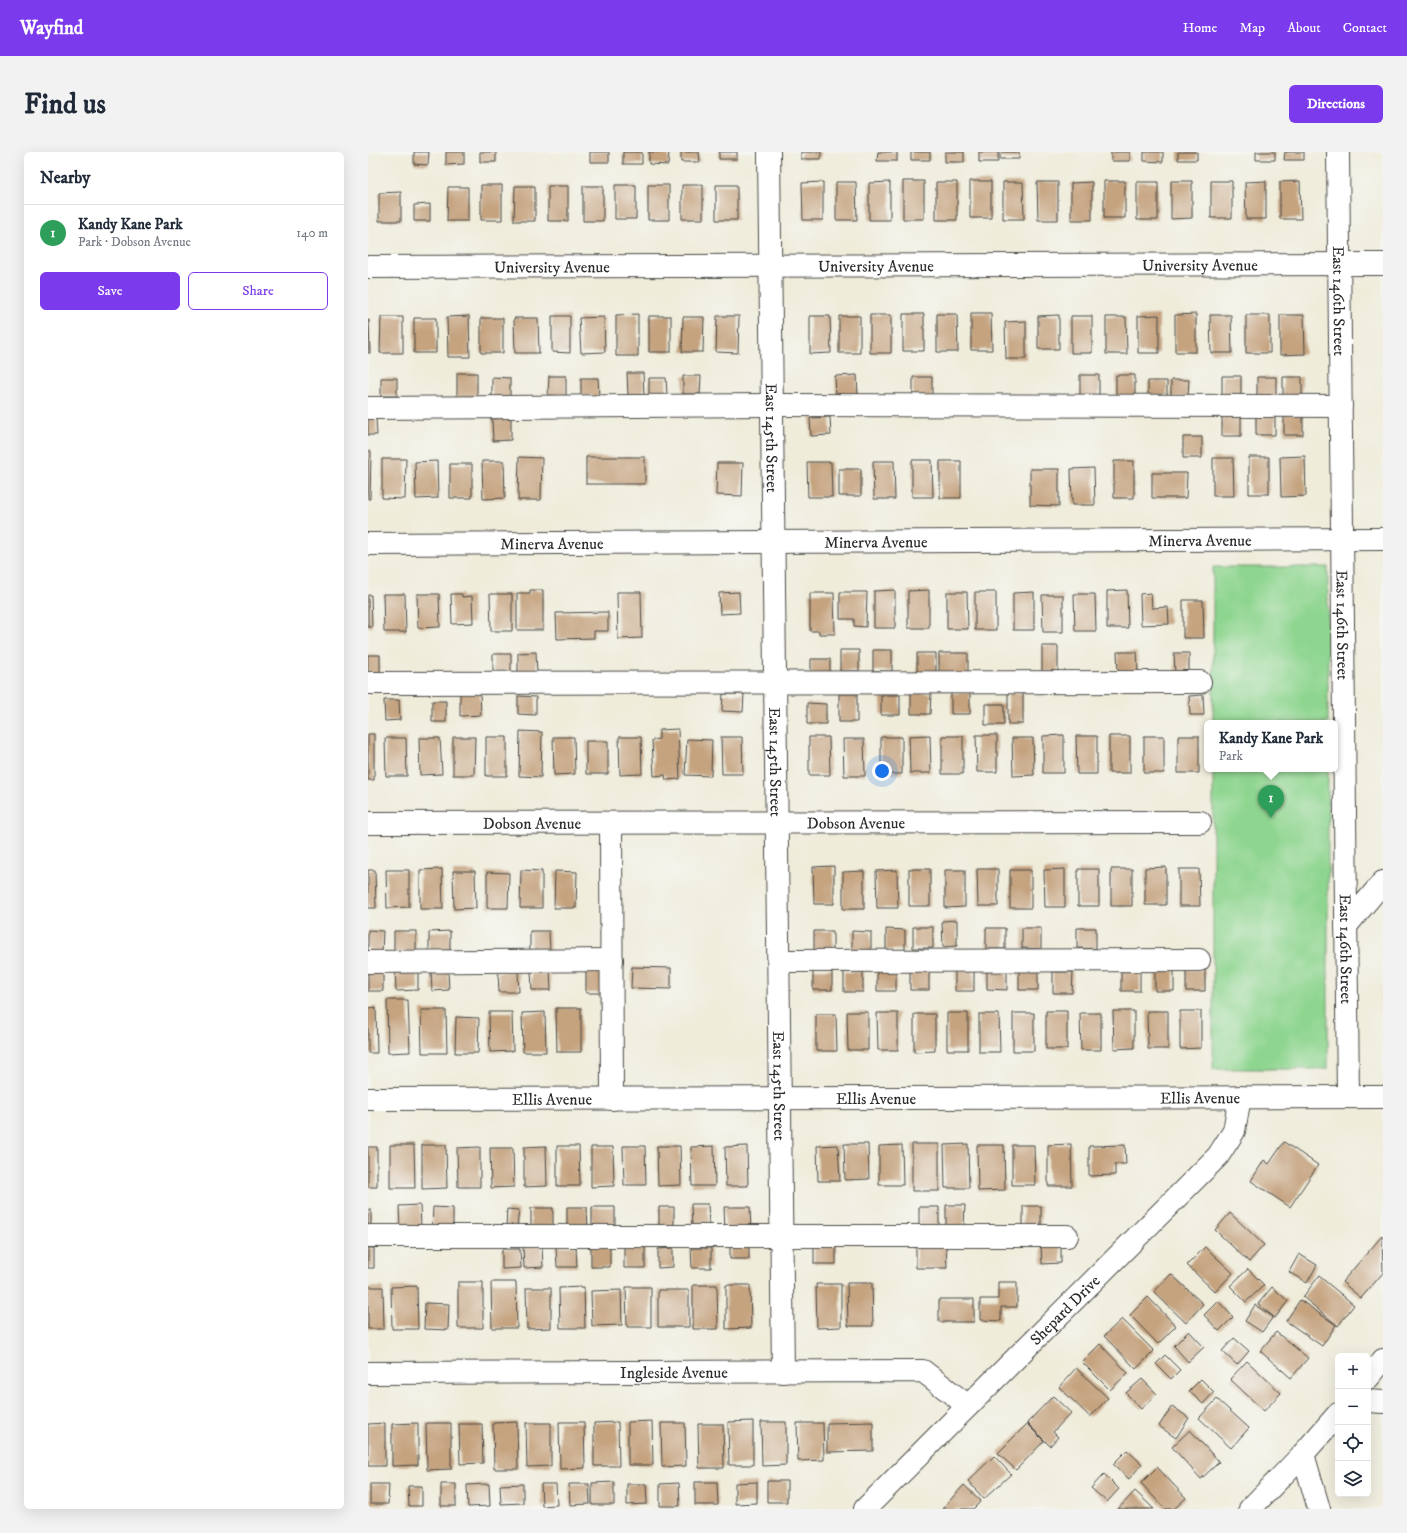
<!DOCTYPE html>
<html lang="en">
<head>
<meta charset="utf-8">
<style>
  :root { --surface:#fff; --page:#f2f2f3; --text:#1f2937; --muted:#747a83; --line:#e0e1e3; --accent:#7c3aed }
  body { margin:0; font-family:"IM FELL DW Pica",serif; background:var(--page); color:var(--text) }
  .controls { position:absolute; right:12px; bottom:12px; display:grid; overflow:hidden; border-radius:6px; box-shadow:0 4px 16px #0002 }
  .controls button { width:36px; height:36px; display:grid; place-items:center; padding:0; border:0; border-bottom:1px solid var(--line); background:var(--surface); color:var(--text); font:20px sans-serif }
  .you { position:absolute; left:514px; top:619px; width:14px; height:14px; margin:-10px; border:3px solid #fff; border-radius:50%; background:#1a73e8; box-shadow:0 0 0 6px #1a73e833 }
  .badge { display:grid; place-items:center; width:26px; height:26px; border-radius:50%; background:var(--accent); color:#fff; font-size:13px; font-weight:700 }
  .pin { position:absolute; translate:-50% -33px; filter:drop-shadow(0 1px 2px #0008) }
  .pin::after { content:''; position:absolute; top:21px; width:14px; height:12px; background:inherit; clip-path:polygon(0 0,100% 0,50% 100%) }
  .popup { position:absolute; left:836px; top:568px; width:134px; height:52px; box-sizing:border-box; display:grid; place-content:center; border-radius:6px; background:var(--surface); filter:drop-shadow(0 1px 3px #0005); font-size:13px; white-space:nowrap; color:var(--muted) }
  .popup b { font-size:15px; color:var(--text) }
  .popup::after { content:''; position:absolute; left:50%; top:100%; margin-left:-8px; border:8px solid transparent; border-top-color:var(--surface) }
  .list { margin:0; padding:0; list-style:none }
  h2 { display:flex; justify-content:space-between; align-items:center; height:52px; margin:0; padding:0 16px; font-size:17px }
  h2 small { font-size:13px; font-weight:400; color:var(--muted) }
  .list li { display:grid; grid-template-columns:26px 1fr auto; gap:12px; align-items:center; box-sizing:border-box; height:56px; padding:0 16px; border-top:1px solid var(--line) }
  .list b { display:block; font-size:15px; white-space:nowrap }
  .list p { margin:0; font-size:13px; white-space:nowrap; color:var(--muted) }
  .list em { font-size:13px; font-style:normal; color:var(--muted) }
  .actions { display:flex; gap:8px; padding:12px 16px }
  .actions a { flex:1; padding:9px 0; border:1px solid var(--accent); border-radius:6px; text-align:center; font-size:14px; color:var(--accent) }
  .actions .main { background:var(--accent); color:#fff }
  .icon { flex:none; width:22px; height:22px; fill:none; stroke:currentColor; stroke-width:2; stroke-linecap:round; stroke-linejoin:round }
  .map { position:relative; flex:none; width:1015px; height:1357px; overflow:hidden; border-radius:6px }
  header { display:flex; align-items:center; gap:24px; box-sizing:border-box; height:56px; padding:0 20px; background:var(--accent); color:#fff }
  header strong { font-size:19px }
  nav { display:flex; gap:22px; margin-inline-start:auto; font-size:14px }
  .intro { display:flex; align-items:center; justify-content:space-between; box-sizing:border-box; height:96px; padding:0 24px }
  h1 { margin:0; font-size:28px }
  .button { padding:10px 18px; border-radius:6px; background:var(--accent); color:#fff; font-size:14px; font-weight:700 }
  main { display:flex; gap:24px; padding:0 24px }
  aside { flex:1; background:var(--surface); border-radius:6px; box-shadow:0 4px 16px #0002 }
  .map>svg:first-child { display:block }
  .green { fill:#8ed58f; stroke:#5c805d }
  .building { fill:#c5a37f }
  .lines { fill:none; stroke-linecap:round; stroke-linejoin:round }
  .minor-casing { stroke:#484845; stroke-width:24 }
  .minor { stroke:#fff; stroke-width:22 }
  .labels { text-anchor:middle; stroke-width:3.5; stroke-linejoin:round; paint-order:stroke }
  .street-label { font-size:16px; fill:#2b2b2b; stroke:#f6f6f2 }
</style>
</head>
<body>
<header>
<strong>Wayfind</strong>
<nav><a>Home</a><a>Map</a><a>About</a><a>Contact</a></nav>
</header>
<div class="intro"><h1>Find us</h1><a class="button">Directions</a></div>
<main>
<aside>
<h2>Nearby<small></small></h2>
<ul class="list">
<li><span class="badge" style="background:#2e9e5b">1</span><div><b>Kandy Kane Park</b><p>Park · Dobson Avenue</p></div><em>140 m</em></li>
</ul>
<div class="actions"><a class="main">Save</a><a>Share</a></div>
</aside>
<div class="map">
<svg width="1015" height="1357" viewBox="0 0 1015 1357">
  <rect width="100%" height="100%" fill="#f6f6f2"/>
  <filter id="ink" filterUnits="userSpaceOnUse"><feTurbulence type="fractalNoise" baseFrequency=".025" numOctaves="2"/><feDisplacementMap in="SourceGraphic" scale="8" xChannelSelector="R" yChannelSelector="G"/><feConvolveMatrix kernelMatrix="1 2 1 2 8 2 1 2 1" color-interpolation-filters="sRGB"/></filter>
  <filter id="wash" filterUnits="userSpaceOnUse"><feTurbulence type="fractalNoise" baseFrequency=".012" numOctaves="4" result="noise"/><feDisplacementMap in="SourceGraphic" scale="16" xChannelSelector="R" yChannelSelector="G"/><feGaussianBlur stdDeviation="0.9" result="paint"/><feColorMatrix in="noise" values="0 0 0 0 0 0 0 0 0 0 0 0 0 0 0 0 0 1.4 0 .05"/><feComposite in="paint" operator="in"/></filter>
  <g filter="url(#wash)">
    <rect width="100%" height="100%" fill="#efecda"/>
    <path class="green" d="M845,415H960V571H845Z
      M845,617H960V917H845Z"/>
    <g id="blocks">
      <path class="building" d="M46,0H61L60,13L46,12Z
        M78,0H96V12L78,13Z
        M112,0H128V10H112Z
        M222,0H241V10H222Z
        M255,0H274V12H255Z
        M281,0H301L300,13L281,12Z
        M313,0H331L332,10H313Z
        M351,0H369V7H351Z
        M433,0H453V7H433Z
        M510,0H529V9H509Z
        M543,0H562V8H543Z
        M577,0H596V10H577Z
        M611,0H630V10H611Z
        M632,0H651V7H632Z
        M743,0H762V9H743Z
        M776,0H795V10L776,9Z
        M810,0H829V8H810Z
        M888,0H907V8H888Z
        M917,0H936V8H916Z
        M535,29H556V67H535Z
        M602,29H623V66H602Z
        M736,29H757V66H736Z
        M803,29H824V66L803,67Z
        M843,29H864V66H843Z
        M898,29V67H878L877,30Z
        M932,29L933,67H912V30Z
        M455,30V68H435L434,31Z
        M468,30H488L489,68H468Z
        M522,30V68H501V31Z
        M568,30H589V68H568Z
        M635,30H655L656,67H635Z
        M669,30H690V68H670Z
        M724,30V68H703V31Z
        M769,30H790V68H769Z
        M113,33H134V68H113Z
        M247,33H268V67H247Z
        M280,33H301V68H280Z
        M314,33H335V67H314Z
        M348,33H369V68H348Z
        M147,34H167V69H146Z
        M180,34H200V69H180Z
        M215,34H235V69H215Z
        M80,35H100V69H79Z
        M33,40V69H11V41Z
        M62,52V69H46V53Z
        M603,161H623L624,198H603Z
        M270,162V204H248V163Z
        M535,162H556V199H535Z
        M569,162H589L590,200H569Z
        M828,162V200H807V163Z
        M502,163H523V201H502Z
        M691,163V197H670V164Z
        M791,163V201H770V164Z
        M842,163H863L864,201H843Z
        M878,163H902V201H878Z
        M912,163H936L937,202L912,203Z
        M101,164L102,205H80L79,165Z
        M184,164H202V201L184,200Z
        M281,164H303V200H281Z
        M349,164H371L370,201L348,200Z
        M442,164H462L463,201L442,202Z
        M471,164H492V201H471Z
        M703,164H724V201H703Z
        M13,165H35V201H12Z
        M236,165L237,200L213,201L211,166Z
        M315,165H336L335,200H314Z
        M738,165H758L759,202H738Z
        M46,166H68V201H46Z
        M113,166H135V201H113Z
        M146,166H170L171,201H147Z
        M0,168H1L2,201H0Z
        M658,169V207H638L637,170Z
        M89,221H109V247H89Z
        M259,221H275L276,244H260Z
        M489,223L490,244L468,245L467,224Z
        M712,223H731V244H712Z
        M748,223H767V244H748Z
        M181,224H198V244L180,243Z
        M315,224H333L332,242H315Z
        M854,224H873V246L854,245Z
        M124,225L142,226V246H124Z
        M545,225H564V246H545Z
        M889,225H908V246H889Z
        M915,225H934V246H915Z
        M13,226H29V244H13Z
        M213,226H230L231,244H213Z
        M281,226H298L299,243L281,244Z
        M803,228H821L820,245H803Z
        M780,229H799V243H780Z
        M888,262H907V283H888Z
        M916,262H935V283H916Z
        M854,263H873V284H854Z
        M462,265L463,283L443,284L442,266Z
        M143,266V288L125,289L124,267Z
        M0,267H8L9,283H0Z
        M815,285H834V306H815Z
        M0,299H3L2,347H0Z
        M937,304L938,344L913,345L912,305Z
        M151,305L174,306L173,348H150Z
        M218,305H277V332H218Z
        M881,305H901V342H881Z
        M845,306H865L866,344H845Z
        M14,307H38L37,347L14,346Z
        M544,308H564L565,345H544Z
        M69,309L70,346L48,347L47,310Z
        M114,309H136L137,346L115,347Z
        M505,309H526L527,347H506Z
        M572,309H593V346H572Z
        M746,309H766V346H746Z
        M439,310H463L464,345H440Z
        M349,311H375L374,344L348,343Z
        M82,312H104V346H82Z
        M726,316L727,353H704L703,317Z
        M471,317H493V344H471Z
        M662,317H691V354L662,353Z
        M784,321H819L818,346H784Z
        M162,438H175V478H149V441H162Z
        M527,438V476H506V439Z
        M561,438V476H540V439Z
        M759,438L760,476H739V439Z
        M249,440H273L274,486L250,487Z
        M371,440L372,461L352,462L351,441Z
        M472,440H499L498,475L486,474V467H472Z
        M579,440H599L600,477H579Z
        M607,440H628V478H607Z
        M666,440V478H645V441Z
        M442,441H466L467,482H451V479H442Z
        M783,441L784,456L800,455L801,472L773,473L772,442Z
        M15,442H37L38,480H16Z
        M49,442H71L72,475L50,476Z
        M83,442H94V445L104,444L105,471L84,472Z
        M122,442H144V479H123Z
        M706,442H727L728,479H707Z
        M0,443H3L4,475H0Z
        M674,443H695V480H675Z
        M815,448H835L836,486H815Z
        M240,460V479H226V486L189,487L188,461Z
        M674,494H690V519H674Z
        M472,498H491V519H472Z
        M505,498H524V519H505Z
        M168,500L169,521L150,522V501Z
        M749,500H769L770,519L750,520Z
        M549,501H568V522H549Z
        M571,501H600V523H571Z
        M806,501H821V522H807Z
        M125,502H143V520H125Z
        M0,503H12V523H0Z
        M443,507H462V523L443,524Z
        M92,541H112L113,563L92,564Z
        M543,541H563L562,562H543Z
        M583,541H602V562H583Z
        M640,541H655V572H640Z
        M355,542H376L375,560L354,559Z
        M471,542H489V570H471Z
        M513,543H532V563H513Z
        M835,543L836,563H822L821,544Z
        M150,544L168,545V563L150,562Z
        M16,548H31L32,568L17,569Z
        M64,549H78V570H64Z
        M439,551L458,552V572H439Z
        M617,552H636V573H617Z
        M310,577L312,627L298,628L297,623L286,624L284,588L291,587V578Z
        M152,579L174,580L173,625L151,624Z
        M0,582H6V628H0Z
        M562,583L563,621H542L541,584Z
        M608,583H629V620H609Z
        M696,583V621H675V584Z
        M574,584H595V622H574Z
        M708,584H729V622H709Z
        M741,584H762V621H741Z
        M776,584H796V621H776Z
        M810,584H831V621H810Z
        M85,585H107L106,623H85Z
        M118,585H139V624H118Z
        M185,585H206L207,622L186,623Z
        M251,585H273L274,622L252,623Z
        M353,585H374L375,622H354Z
        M441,585H461L462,623H441Z
        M513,585H534V622H513Z
        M17,586H38L39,624H18Z
        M51,586H72L74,622L52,623Z
        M644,586H665L666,623L645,624Z
        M319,587L344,588L343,624L317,623Z
        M475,587H496L497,624H476Z
        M218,589H240V622H218Z
        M466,714V752H446L445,715Z
        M798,715V753H777V716Z
        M74,717L75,757H52V718Z
        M541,717H562V754H541Z
        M609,717H630V754H610Z
        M697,717V755H677L676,718Z
        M710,717H731V754H710Z
        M743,717H764V754H743Z
        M811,717H831L832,754H811Z
        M0,718H7L8,756H0Z
        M18,718H41V755L19,756Z
        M153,718L174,719V756H152Z
        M529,718L530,756H509L508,719Z
        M577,718H597V755L577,756Z
        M642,718H663V756H642Z
        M85,719H107L108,756L86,757Z
        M187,719L209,720L208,756H186Z
        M496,719V757H475V720Z
        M119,720L141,721L140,756H119Z
        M589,768V794L575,795L574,769Z
        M545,775H565V796H545Z
        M618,776H637V797H618Z
        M654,776H673V797L654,796Z
        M709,776H728V797L709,796Z
        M518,777L537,778V798H518Z
        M0,778L15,779L14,801H0Z
        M26,779H48V800L26,801Z
        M82,779V801H61V780Z
        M162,779H181L182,800H162Z
        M446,779H465V799H446Z
        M484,779L503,780V801H484Z
        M50,815V838L28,839L27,816Z
        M264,815L303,816V837L263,836Z
        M0,817H15V839H0Z
        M445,817H464V838H445Z
        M542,817H561V838H542Z
        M619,817H639V838L619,837Z
        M651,817H670V838H651Z
        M163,818H182L183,838H164Z
        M509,818H528V839H509Z
        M587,818H606V839H587Z
        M753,818H772V839H753Z
        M787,818H806V839H787Z
        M818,818H837V839H818Z
        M150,819L151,840H131L130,820Z
        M218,819H234L233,841H218Z
        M63,820H80L81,838L64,839Z
        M476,820H495V840H476Z
        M685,820H705L704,841H685Z
        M19,848H40L42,900L20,901Z
        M8,855L9,901H0V856Z
        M188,856H213V900H189Z
        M53,858H78L79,901H54Z
        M678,859H699V897H678Z
        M745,859H766V896L746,897Z
        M779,859H800V897H780Z
        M812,859H833V896L812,897Z
        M121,860H144L145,899L122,900Z
        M177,860L178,900H155L154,861Z
        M479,860H500V898H480Z
        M509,861H530V898H510Z
        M579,861H600V898H579Z
        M645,861H666V899H645Z
        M712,861H733V898H713Z
        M448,862H468L469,899H448Z
        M546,862H567V899L546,900Z
        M611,862H631L632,900H611Z
        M88,865L111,866L110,901H87Z
        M916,990L950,1013L922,1055L883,1029L896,1008L901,1012Z
        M476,992H500L501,1027L477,1028Z
        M544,992H571V1039H544Z
        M600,992L601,1036H577L576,993Z
        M703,992L704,1034H680V993Z
        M22,993H46L47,1036H22Z
        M54,993H78L79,1036L54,1037Z
        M470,993L472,1029H450L449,994Z
        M534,993L535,1033H511V994Z
        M609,993H636L637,1038L610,1039Z
        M644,993H666L667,1033H644Z
        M757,993L758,1012H747V1023L721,1024V994Z
        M178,994L179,1034L156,1035V995Z
        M189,994H211L212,1034H189Z
        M255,994H277L278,1033H256Z
        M289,994H312L313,1033L290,1034Z
        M346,994L347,1034H324L323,995Z
        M379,994L380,1034H358L357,995Z
        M0,995H9V1035H0Z
        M112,995V1035H90L89,996Z
        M223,995H245L246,1034L223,1035Z
        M122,996H145L146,1035L123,1036Z
        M323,1052H340L341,1074L324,1075Z
        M52,1053L53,1075L32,1076L31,1054Z
        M578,1053H597L596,1074H578Z
        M655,1054H673V1075H655Z
        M65,1055L85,1056V1077H64Z
        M199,1055H219L220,1077H199Z
        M224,1055H247V1078H224Z
        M291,1055H306V1075H291Z
        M356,1055H382L383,1078H357Z
        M551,1055H571V1075H551Z
        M163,1056H185V1077H163Z
        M139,1057L151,1058L149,1075H138Z
        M0,1058H3V1076H0Z
        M862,1061L896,1093L881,1110L847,1078Z
        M1014,1084L1015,1121L993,1146L974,1130Z
        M446,1091H468V1112H446Z
        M578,1093L579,1116H548V1094Z
        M155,1094H174L175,1115L156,1116Z
        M188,1094H208L209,1115H189Z
        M223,1094L242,1095V1115H223Z
        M673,1094H693V1111L674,1112Z
        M256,1095H277V1116H256Z
        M362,1095H381V1107H362Z
        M837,1095L865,1121L847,1140L819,1113Z
        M0,1096H6V1116H0Z
        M305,1096V1115L290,1116V1097Z
        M323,1096H343V1116H324Z
        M134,1097H152L153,1116L134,1117Z
        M931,1102L949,1113L939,1131L921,1120Z
        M880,1117L896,1133L878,1150L862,1134Z
        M803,1122L835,1152L818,1171L786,1140Z
        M951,1124L986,1153L970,1174L935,1145Z
        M90,1130H115V1176H90Z
        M123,1130H148L149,1176H124Z
        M630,1130H649V1155H633V1169L612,1168V1147H630Z
        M479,1131H504L505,1174H480Z
        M448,1132H473V1175L449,1176Z
        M325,1133H349L350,1177H325Z
        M358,1133H382L383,1176L358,1177Z
        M49,1134L50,1177H24L23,1135Z
        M0,1135H15L16,1177H0Z
        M216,1135L217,1176H192L191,1136Z
        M258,1135H283V1175H259Z
        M904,1135L920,1149L907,1166L890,1152Z
        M158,1136H183V1176L159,1177Z
        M253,1138L254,1173L224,1174L223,1139Z
        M290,1138H321V1175H290Z
        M780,1145L808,1174L790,1192L762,1163Z
        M571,1147H606V1170H571Z
        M932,1148L968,1173L954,1194L918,1169Z
        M850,1149L865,1165L851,1179L836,1163Z
        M57,1151L81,1152L80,1178L56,1177Z
        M887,1153L905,1165L894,1180L877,1169Z
        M754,1167L786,1199L768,1217L736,1184Z
        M821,1179L836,1195L820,1210L806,1194Z
        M908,1180L940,1206L923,1226L892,1199Z
        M866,1186L881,1199L869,1213L854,1199Z
        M732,1192L760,1221L742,1238L714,1210Z
        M797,1203L812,1218L803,1227L788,1212Z
        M879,1209L913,1241L896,1259L862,1227Z
        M708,1216L740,1246L722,1265L691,1235Z
        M774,1227L789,1242L773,1257L758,1241Z
        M833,1227L846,1240L835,1252L821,1239Z
        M685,1244L703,1261L685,1280L690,1285L682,1294L659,1271Z
        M849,1247L881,1276L863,1296L831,1266Z
        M804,1254L821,1266L808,1286L791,1274Z
        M284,1269L285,1313H260V1270Z
        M385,1269V1313H361L360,1270Z
        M149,1270L150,1317H126L125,1271Z
        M191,1270H216L217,1316L192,1317Z
        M250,1270L251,1314H226V1271Z
        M393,1270H418V1313L394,1314Z
        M505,1270V1299L459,1300V1271Z
        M17,1271V1314H0V1272Z
        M50,1271V1313L24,1314V1272Z
        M58,1271H83V1317L59,1318Z
        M158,1271H183V1314L159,1315Z
        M293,1271H317L318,1314L294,1315Z
        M429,1271H455L456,1308L430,1309Z
        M91,1272H114L115,1311L92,1312Z
        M330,1272H355L356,1316H331Z
        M659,1272L676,1289L648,1318L630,1301Z
        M822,1278L851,1310L833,1327L804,1295Z
        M759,1298L774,1312L761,1327L745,1312Z
        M626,1304L643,1322L616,1347L600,1329Z
        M789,1315L818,1346L806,1357H797L773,1331Z
        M736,1322L751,1337L739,1350L723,1336Z
        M399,1329H419V1350H399Z
        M246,1330V1353H224V1331Z
        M327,1330H349L350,1353H327Z
        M389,1330V1351L367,1352V1331Z
        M311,1331L312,1354H292V1332Z
        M2,1332H21L20,1352H2Z
        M73,1332H88V1354H73Z
        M121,1332L122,1354L100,1355L99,1333Z
        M155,1332V1351L133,1352L132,1333Z
        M173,1332H188L189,1353L174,1354Z
        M201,1332H221L222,1352L202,1353Z
        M259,1332H278L279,1352L259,1353Z
        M596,1333L613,1349L605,1357H574Z
        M40,1334H54V1354H41Z
        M767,1339L786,1357H750Z"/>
    </g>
  </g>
  <g filter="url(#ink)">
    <use href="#blocks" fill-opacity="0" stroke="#484845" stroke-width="1"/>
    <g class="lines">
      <defs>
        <g id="minor">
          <path id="s1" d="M401,0L415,1220"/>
          <path id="s2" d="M970,0L980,945"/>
          <path id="s3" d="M0,115L1015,112"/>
          <path d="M0,256L404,253L973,254"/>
          <path id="s4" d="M0,392L1015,387"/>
          <path d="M0,531L832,530"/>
          <path id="s5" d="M0,671L832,670"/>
          <path d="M243,671L244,947"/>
          <path d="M978,774L1015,730"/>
          <path d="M411,809L831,808"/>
          <path d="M0,810L244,808"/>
          <path id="s6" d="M0,947L1015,945"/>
          <path d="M0,1084H699"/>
          <path id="s7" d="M0,1221L555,1219L600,1254"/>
          <path d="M1000,1226L1015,1208"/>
          <path d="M1000,1249L1015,1250"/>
          <path d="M935,1302L951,1357"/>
          <path id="s8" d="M497,1357L850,1004L866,979L872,945"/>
          <path d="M882,1357L935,1302L970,1262"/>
        </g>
      </defs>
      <use href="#minor" class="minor-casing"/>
      <use href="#minor" class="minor"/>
    </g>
  </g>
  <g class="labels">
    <g class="street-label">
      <text dy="6" stroke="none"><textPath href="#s3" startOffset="832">University Avenue</textPath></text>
      <text dy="6" stroke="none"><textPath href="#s3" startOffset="508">University Avenue</textPath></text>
      <text dy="6" stroke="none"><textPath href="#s3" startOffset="184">University Avenue</textPath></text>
      <text dy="6" stroke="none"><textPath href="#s2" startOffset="149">East 146th Street</textPath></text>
      <text dy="6" stroke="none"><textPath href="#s1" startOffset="286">East 145th Street</textPath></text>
      <text dy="6" stroke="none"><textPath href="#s4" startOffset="832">Minerva Avenue</textPath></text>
      <text dy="6" stroke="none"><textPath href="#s4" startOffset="508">Minerva Avenue</textPath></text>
      <text dy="6" stroke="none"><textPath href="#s4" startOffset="184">Minerva Avenue</textPath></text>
      <text dy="6" stroke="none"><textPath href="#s2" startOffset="473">East 146th Street</textPath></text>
      <text dy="6" stroke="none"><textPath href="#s1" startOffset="610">East 145th Street</textPath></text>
      <text dy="6" stroke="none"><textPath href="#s5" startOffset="488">Dobson Avenue</textPath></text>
      <text dy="6" stroke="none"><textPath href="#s5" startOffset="164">Dobson Avenue</textPath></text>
      <text dy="6" stroke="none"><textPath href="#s2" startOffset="797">East 146th Street</textPath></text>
      <text dy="6" stroke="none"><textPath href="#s1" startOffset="934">East 145th Street</textPath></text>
      <text dy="6" stroke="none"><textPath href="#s6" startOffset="508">Ellis Avenue</textPath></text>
      <text dy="6" stroke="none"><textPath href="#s6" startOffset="832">Ellis Avenue</textPath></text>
      <text dy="6" stroke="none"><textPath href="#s6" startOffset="184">Ellis Avenue</textPath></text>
      <text dy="6" stroke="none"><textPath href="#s8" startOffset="282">Shepard Drive</textPath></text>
      <text dy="6" stroke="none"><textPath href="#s7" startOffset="306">Ingleside Avenue</textPath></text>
    </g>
  </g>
</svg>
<div class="controls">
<button>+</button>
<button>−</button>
<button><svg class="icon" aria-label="locate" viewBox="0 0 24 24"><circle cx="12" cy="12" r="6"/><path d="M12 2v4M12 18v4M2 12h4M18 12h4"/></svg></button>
<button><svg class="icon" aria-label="layers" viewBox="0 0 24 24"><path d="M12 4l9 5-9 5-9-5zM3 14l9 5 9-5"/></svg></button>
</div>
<div class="you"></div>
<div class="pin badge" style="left:903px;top:666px;background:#2e9e5b">1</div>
<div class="popup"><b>Kandy Kane Park</b>Park</div>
</div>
</main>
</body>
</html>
